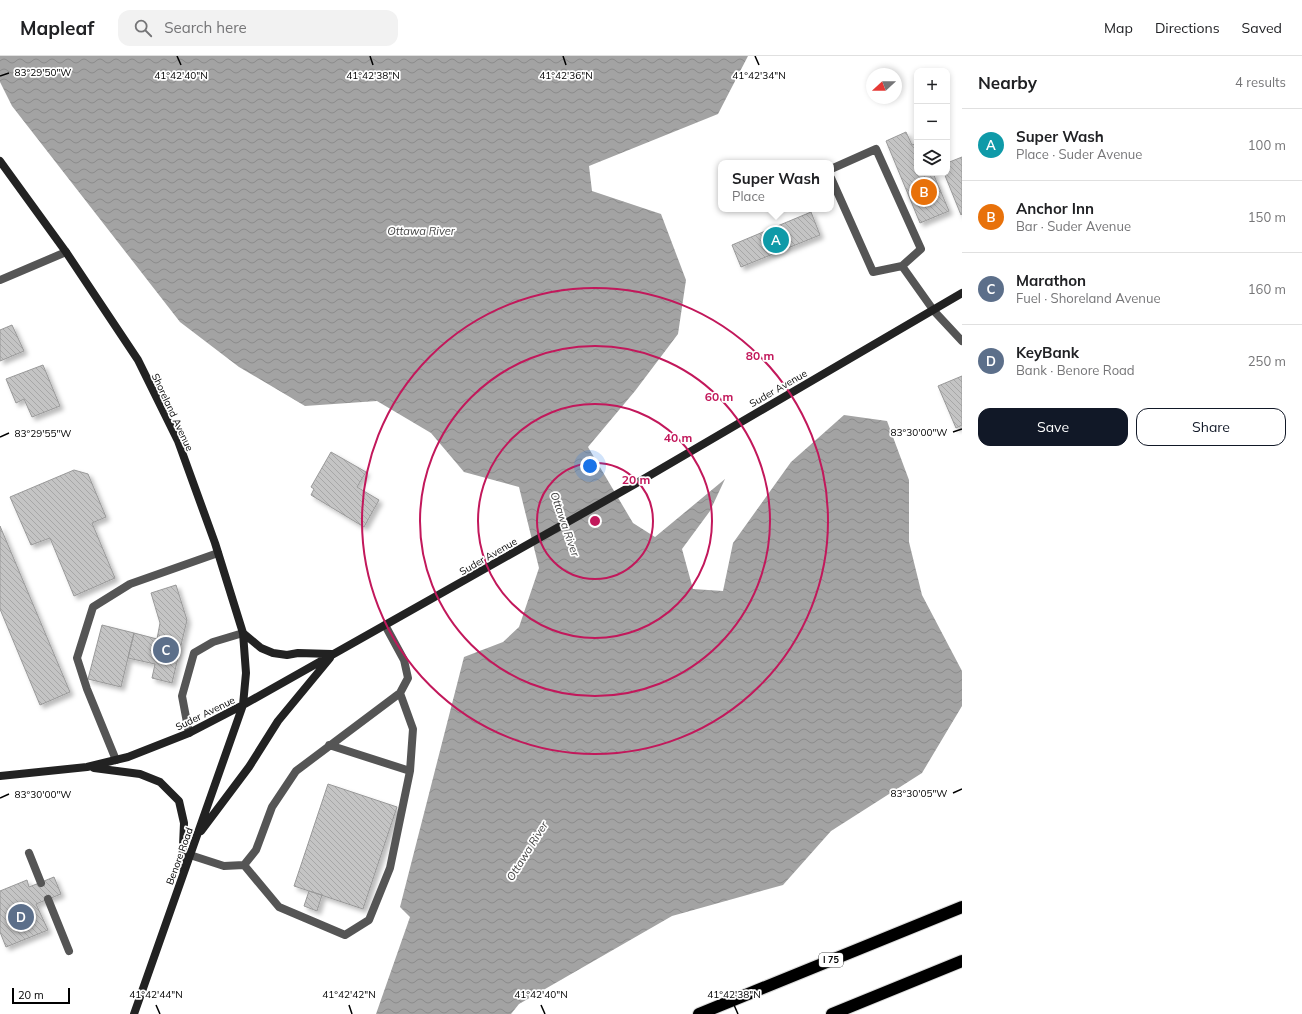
<!DOCTYPE html>
<html lang="en">
<head>
<meta charset="utf-8">
<style>
  :root { --surface:#fff; --page:#f2f2f2; --text:#202124; --muted:#757577; --line:#e0e0e0; --accent:#111827 }
  body { margin:0; font-family:Mulish,sans-serif; background:var(--page); color:var(--text) }
  .controls { position:absolute; right:12px; top:12px; display:grid; overflow:hidden; border-radius:8px; box-shadow:0 2px 6px #0003 }
  .controls button { width:36px; height:36px; display:grid; place-items:center; padding:0; border:0; border-bottom:1px solid var(--line); background:var(--surface); color:var(--text); font:20px sans-serif }
  .compass { position:absolute; left:866px; top:12px; width:36px; height:36px; border-radius:50%; background:var(--surface); box-shadow:0 2px 6px #0003; rotate:249deg }
  .scale { position:absolute; left:12px; bottom:10px; width:58px; box-sizing:border-box; padding-left:4px; border:2px solid #000; border-top:0; font-size:11px; line-height:14px; white-space:nowrap; color:#000; -webkit-text-stroke:3px #fff; paint-order:stroke }
  .you { position:absolute; left:590px; top:410px; width:14px; height:14px; margin:-10px; border:3px solid #fff; border-radius:50%; background:#1a73e8; box-shadow:0 0 0 6px #1a73e833 }
  .badge { display:grid; place-items:center; width:26px; height:26px; border-radius:50%; background:var(--accent); color:#fff; font-size:13px; font-weight:700 }
  .pin { position:absolute; translate:-50% -50%; border:2px solid #fff; box-shadow:0 1px 4px #0006 }
  .popup { position:absolute; left:718px; top:104px; width:116px; height:52px; box-sizing:border-box; display:grid; place-content:center; border-radius:8px; background:var(--surface); filter:drop-shadow(0 1px 3px #0005); font-size:13px; white-space:nowrap; color:var(--muted) }
  .popup b { font-size:15px; color:var(--text) }
  .popup::after { content:''; position:absolute; left:50%; top:100%; margin-left:-8px; border:8px solid transparent; border-top-color:var(--surface) }
  .list { margin:0; padding:0; list-style:none }
  h2 { display:flex; justify-content:space-between; align-items:center; height:52px; margin:0; padding:0 16px; font-size:17px }
  h2 small { font-size:13px; font-weight:400; color:var(--muted) }
  .list li { display:grid; grid-template-columns:26px 1fr auto; gap:12px; align-items:center; box-sizing:border-box; height:72px; padding:0 16px; border-top:1px solid var(--line) }
  .list b { display:block; font-size:15px; white-space:nowrap }
  .list p { margin:0; font-size:13px; white-space:nowrap; color:var(--muted) }
  .list em { font-size:13px; font-style:normal; color:var(--muted) }
  .actions { display:flex; gap:8px; padding:12px 16px }
  .actions a { flex:1; padding:9px 0; border:1px solid var(--accent); border-radius:12px; text-align:center; font-size:14px; color:var(--accent) }
  .actions .main { background:var(--accent); color:#fff }
  .icon { flex:none; width:22px; height:22px; fill:none; stroke:currentColor; stroke-width:2; stroke-linecap:round; stroke-linejoin:round }
  .map { position:relative; flex:none; width:962px; height:958px; overflow:hidden }
  header { display:flex; align-items:center; gap:24px; box-sizing:border-box; height:56px; padding:0 20px; background:var(--surface); border-bottom:1px solid var(--line) }
  header strong { font-size:19px }
  nav { display:flex; gap:22px; margin-inline-start:auto; font-size:14px }
  .search { width:280px; height:36px; background:var(--page); display:flex; align-items:center; gap:10px; box-sizing:border-box; padding:0 14px; border-radius:12px; color:var(--muted); font-size:15px }
  main { display:flex }
  aside { flex:1; background:var(--surface) }
  .map>svg:first-child { display:block }
  .water { fill:url(#water-waves) }
  .building { fill:url(#building-back-hatch); stroke:#999; filter:url(#shadow) }
  .lines { fill:none; stroke-linecap:round; stroke-linejoin:round }
  .highway-casing { stroke:#dbdbdb; stroke-width:14 }
  .lane { stroke:#555; stroke-width:8 }
  .street { stroke:#555; stroke-width:8 }
  .secondary { stroke:#222; stroke-width:8 }
  .highway { stroke:#000; stroke-width:12 }
  .ticks { fill:none; stroke:#000; stroke-width:1.5 }
  .ring { fill:none; stroke:#c2185b; stroke-width:2 }
  .labels { text-anchor:middle; stroke-width:3.5; stroke-linejoin:round; paint-order:stroke }
  .shield { fill:#fff; stroke:#4c4c4c; stroke-width:1 }
  .shield-label { font-size:9px; font-weight:bold; fill:#000 }
  .street-label { font-size:10px; fill:#000; stroke:#fff }
  .water-label { font-size:11px; font-style:italic; fill:#444; stroke:#fff }
  .ticks-label { font-size:10px; text-anchor:middle; fill:#000; stroke:#fff; stroke-width:3.5; stroke-linejoin:round; paint-order:stroke }
  .centre { fill:#c2185b; stroke:#fff; stroke-width:2 }
  .ring-label { font-size:12px; text-anchor:middle; font-weight:bold; fill:#c2185b; stroke:#fff; stroke-width:3.5; stroke-linejoin:round; paint-order:stroke }
</style>
</head>
<body>
<header>
<strong>Mapleaf</strong>
<div class="search"><svg class="icon" aria-label="search" viewBox="0 0 24 24"><circle cx="10" cy="10" r="6"/><path d="M15 15l6 6"/></svg>Search here</div>
<nav><a>Map</a><a>Directions</a><a>Saved</a></nav>
</header>
<main>
<div class="map">
<svg width="962" height="958" viewBox="0 0 962 958">
  <defs>
    <pattern id="water-waves" width="16" height="10" patternUnits="userSpaceOnUse"><rect width="16" height="10" fill="#a3a3a3"/><path d="M0 5q4-4 8 0t8 0" fill="none" stroke="#8b8b8b"/></pattern>
    <pattern id="building-back-hatch" width="6" height="6" patternUnits="userSpaceOnUse"><rect width="6" height="6" fill="#c4c4c4"/><path d="M-1 5l2 2M0 0l6 6M5-1l2 2" fill="none" stroke="#a7a7a7"/></pattern>
    <filter id="shadow"><feDropShadow dx="3.5" dy="3.5" stdDeviation="2" flood-color="#0004"/></filter>
  </defs>
  <rect width="100%" height="100%" fill="#fff"/>
  <path class="water" d="M0,0H748L718,58L589,110L592,135L661,158L686,224L678,278L635,335L588,391L633,467L655,481L725,423L710,455L682,493L693,533L723,535L733,487L791,406L844,359L887,365L909,424V486L922,539L962,615V650L922,717L831,775L783,829L672,860L519,948L511,958H376L410,861L400,851L464,601L503,586L519,571L539,512L519,431L464,416L431,377L377,345L305,350L239,311L180,266L12,50L0,26Z"/>
  <path class="building" d="M906,76L912,89L917,87V117H933L949,155L920,167L886,85Z
    M962,101V158L961,159L944,117H947V107Z
    M811,156L820,179L741,211L732,189Z
    M12,269L24,295L0,305V274Z
    M43,309L60,350L32,361L24,343L16,347L6,323Z
    M962,320V369L956,372L938,330Z
    M331,396L366,416L357,431L379,444L364,471L311,439L314,433L311,431Z
    M74,414L88,418L106,461L92,467L115,522L74,540L50,482L31,489L10,441Z
    M0,470L70,636L40,649L0,553Z
    M176,529L187,564L172,627L152,622L155,608L128,602L134,577L157,583L160,567L151,537Z
    M102,569L134,577L121,631L88,623Z
    M328,728L397,751L363,853L294,830Z
    M54,821L61,838L36,848L48,874L6,891L0,876V835L27,824L29,831Z
    M309,835L322,839L317,855L304,850Z"/>
  <g class="lines">
    <defs>
      <path id="highway" d="M699,958L962,851
        M832,958L962,905"/>
    </defs>
    <use href="#highway" class="highway-casing"/>
    <path class="lane" d="M831,113L876,93L921,193L902,210L873,216L831,122
      M902,210L934,255L962,285
      M189,677L182,640L194,597L213,586L243,577
      M329,689L410,715
      M116,704L87,633L77,602L93,551L130,528L218,497
      M29,797L41,827
      M190,799L224,810L244,809L256,794L272,751L296,715L400,637L408,622L404,604L385,569
      M244,809L279,851L345,879L369,864L390,812L410,715L413,673L400,637
      M48,843L69,895"/>
    <path class="street" d="M0,224L66,196"/>
    <path class="secondary" d="M0,105L66,196L138,304L178,385L215,487L243,577L246,617L243,649L134,958
      M243,577L261,592L273,597L287,599L298,597L332,598
      M94,712L140,718L160,726L179,745L184,767L182,812
      M0,720L87,711L128,701L189,677L243,649L385,569L635,428L962,237
      M201,775L249,711L278,665L330,602"/>
    <use href="#highway" class="highway"/>
  </g>
  <path class="ticks" d="M177,0L181,9M370,0L373,9M563,0L566,9M755,0L759,9M0,20L9,17M953,376L962,373M0,381L9,377M953,737L962,733M0,742L9,738M156,949L160,958M349,949L352,958M541,949L545,958M734,949L738,958"/>
  <g class="ring">
    <circle cx="595" cy="465" r="58"/>
    <circle cx="595" cy="465" r="117"/>
    <circle cx="595" cy="465" r="175"/>
    <circle cx="595" cy="465" r="233"/>
  </g>
  <g class="labels">
    <rect class="shield" x="819" y="897" width="24" height="14" rx="3"/>
    <g class="shield-label">
      <text x="831" y="907">I 75</text>
    </g>
    <g class="street-label">
      <text transform="translate(778 332) rotate(-30)" y="4">Suder Avenue</text>
      <text transform="translate(173 356) rotate(65)" y="4">Shoreland Avenue</text>
      <text transform="translate(488 500) rotate(-30)" y="4">Suder Avenue</text>
      <text transform="translate(205 657) rotate(-26)" y="4">Suder Avenue</text>
      <text transform="translate(179 800) rotate(-70)" y="4">Benore Road</text>
    </g>
    <g class="water-label">
      <text x="421" y="179">Ottawa River</text>
      <text transform="translate(565 468) rotate(71)" y="4">Ottawa River</text>
      <text transform="translate(527 795) rotate(-58)" y="4">Ottawa River</text>
    </g>
  </g>
  <g class="ticks-label">
    <text x="43" y="20">83°29'50"W</text>
    <text x="181" y="23">41°42'40"N</text>
    <text x="373" y="23">41°42'38"N</text>
    <text x="566" y="23">41°42'36"N</text>
    <text x="759" y="23">41°42'34"N</text>
    <text x="919" y="380">83°30'00"W</text>
    <text x="43" y="381">83°29'55"W</text>
    <text x="919" y="741">83°30'05"W</text>
    <text x="43" y="742">83°30'00"W</text>
    <text x="156" y="942">41°42'44"N</text>
    <text x="349" y="942">41°42'42"N</text>
    <text x="541" y="942">41°42'40"N</text>
    <text x="734" y="942">41°42'38"N</text>
  </g>
  <circle cx="595" cy="465" r="6" class="centre"/>
  <g class="ring-label">
    <text x="760" y="304">80 m</text>
    <text x="719" y="345">60 m</text>
    <text x="678" y="386">40 m</text>
    <text x="636" y="428">20 m</text>
  </g>
</svg>
<div class="controls">
<button>+</button>
<button>−</button>
<button><svg class="icon" aria-label="layers" viewBox="0 0 24 24"><path d="M12 4l9 5-9 5-9-5zM3 14l9 5 9-5"/></svg></button>
</div>
<svg class="compass" viewBox="-18 -18 36 36"><path d="M0-13l5 13h-10z" fill="#e53935"/><path d="M0 13l5-13h-10z" fill="#757577"/></svg>
<div class="scale">20 m</div>
<div class="you"></div>
<div class="pin badge" style="left:776px;top:184px;background:#0f9aa8">A</div>
<div class="popup"><b>Super Wash</b>Place</div>
<div class="pin badge" style="left:924px;top:136px;background:#e8710a">B</div>
<div class="pin badge" style="left:166px;top:594px;background:#5c6f8a">C</div>
<div class="pin badge" style="left:21px;top:861px;background:#5c6f8a">D</div>
</div>
<aside>
<h2>Nearby<small>4 results</small></h2>
<ul class="list">
<li><span class="badge" style="background:#0f9aa8">A</span><div><b>Super Wash</b><p>Place · Suder Avenue</p></div><em>100 m</em></li>
<li><span class="badge" style="background:#e8710a">B</span><div><b>Anchor Inn</b><p>Bar · Suder Avenue</p></div><em>150 m</em></li>
<li><span class="badge" style="background:#5c6f8a">C</span><div><b>Marathon</b><p>Fuel · Shoreland Avenue</p></div><em>160 m</em></li>
<li><span class="badge" style="background:#5c6f8a">D</span><div><b>KeyBank</b><p>Bank · Benore Road</p></div><em>250 m</em></li>
</ul>
<div class="actions"><a class="main">Save</a><a>Share</a></div>
</aside>
</main>
</body>
</html>
